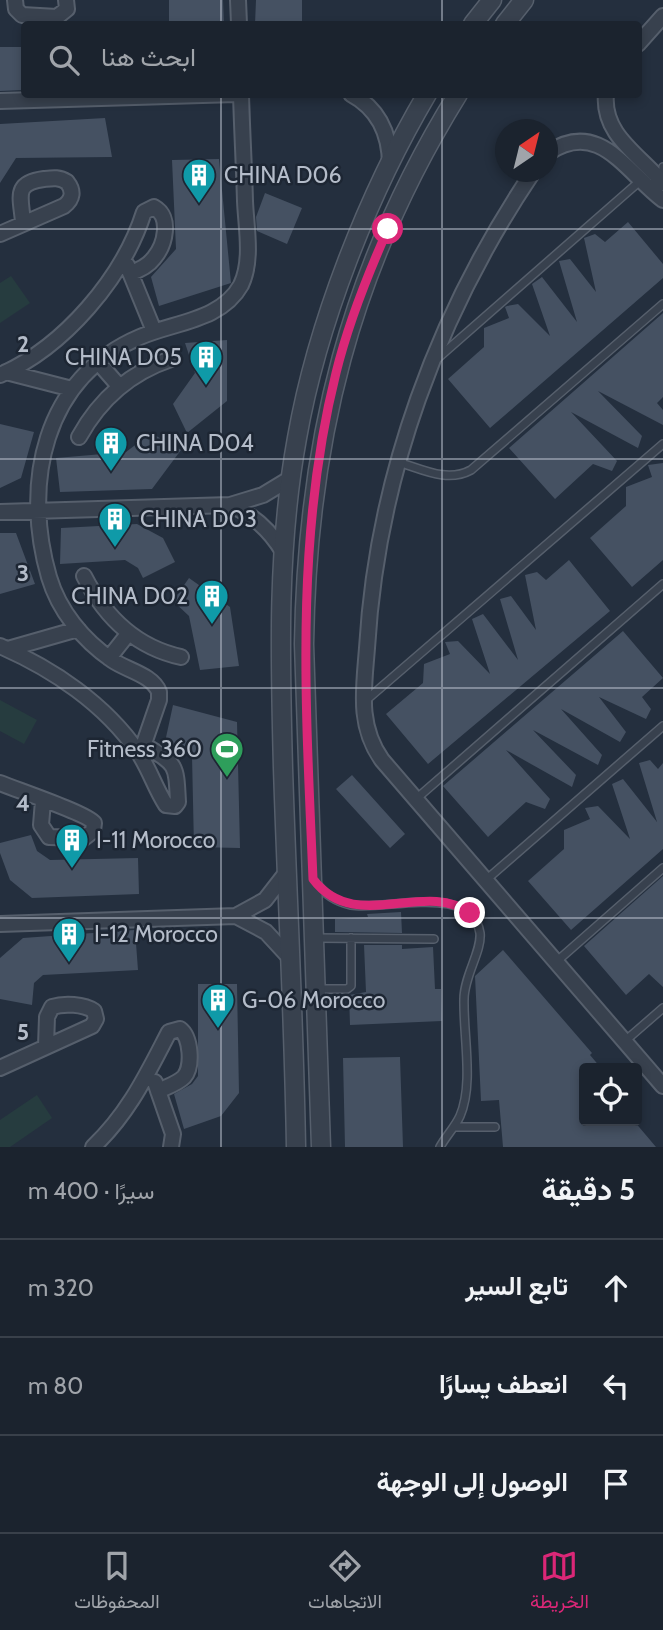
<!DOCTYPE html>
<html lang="ar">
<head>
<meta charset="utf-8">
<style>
  :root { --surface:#1b232e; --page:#242b36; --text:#f1f3f6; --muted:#a0a4aa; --line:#39404a; --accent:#db2777 }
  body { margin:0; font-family:Cabin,Vazirmatn,sans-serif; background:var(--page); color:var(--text); direction:rtl }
  .controls { position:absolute; right:21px; bottom:21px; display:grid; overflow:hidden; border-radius:7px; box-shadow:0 4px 10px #0003 }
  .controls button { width:63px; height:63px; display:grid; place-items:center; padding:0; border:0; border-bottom:2px solid var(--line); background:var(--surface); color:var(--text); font:35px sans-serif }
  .compass { position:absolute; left:495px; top:119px; width:63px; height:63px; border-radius:50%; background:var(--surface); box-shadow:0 4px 10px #0003; rotate:35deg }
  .stop { position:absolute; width:21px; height:21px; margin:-16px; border:5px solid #db2777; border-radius:50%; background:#fff }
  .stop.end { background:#db2777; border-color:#fff; box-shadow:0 2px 7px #0008 }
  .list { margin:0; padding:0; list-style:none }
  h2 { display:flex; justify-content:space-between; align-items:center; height:91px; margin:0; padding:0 28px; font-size:30px }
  h2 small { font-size:23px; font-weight:400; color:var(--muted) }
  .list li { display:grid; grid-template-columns:46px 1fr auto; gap:21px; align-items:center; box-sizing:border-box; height:98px; padding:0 28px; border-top:2px solid var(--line) }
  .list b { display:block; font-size:26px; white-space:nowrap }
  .list em { font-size:23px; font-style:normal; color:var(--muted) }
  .icon { flex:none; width:38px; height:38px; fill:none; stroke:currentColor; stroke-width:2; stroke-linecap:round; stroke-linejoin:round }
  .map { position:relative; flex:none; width:663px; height:1147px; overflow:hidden; direction:ltr }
  .search { position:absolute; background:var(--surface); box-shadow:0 4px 10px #0003; left:21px; right:21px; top:21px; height:77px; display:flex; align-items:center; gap:18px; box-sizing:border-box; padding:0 24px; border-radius:7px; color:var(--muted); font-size:26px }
  .sheet { height:385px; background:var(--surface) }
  nav { display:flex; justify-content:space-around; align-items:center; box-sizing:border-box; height:98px; border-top:2px solid var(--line); background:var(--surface); font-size:19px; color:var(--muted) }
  nav a { display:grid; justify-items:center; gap:4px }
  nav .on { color:var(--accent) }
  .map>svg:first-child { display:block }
  .green { fill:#263c3f }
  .building { fill:#455162 }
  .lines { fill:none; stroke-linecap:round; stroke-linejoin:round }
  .service-casing { stroke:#565f6c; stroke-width:10 }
  .minor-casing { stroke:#565f6c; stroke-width:18 }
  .tertiary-casing { stroke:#565f6c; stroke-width:21 }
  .service { stroke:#38414e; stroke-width:7 }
  .minor { stroke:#38414e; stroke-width:14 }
  .tertiary { stroke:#38414e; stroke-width:18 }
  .route { stroke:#db2777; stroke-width:9 }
  .grid { fill:none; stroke:#b4bcc9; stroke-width:2; stroke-opacity:0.55 }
  .labels { text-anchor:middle; stroke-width:5; stroke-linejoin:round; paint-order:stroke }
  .poi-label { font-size:23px; fill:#b4bcc9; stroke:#1d2633; text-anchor:start }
  .grid-label { font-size:23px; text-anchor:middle; font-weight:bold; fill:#b4bcc9; stroke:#1d2633; stroke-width:5; stroke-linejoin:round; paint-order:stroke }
</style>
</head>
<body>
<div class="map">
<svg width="663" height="1147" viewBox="0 0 663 1147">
  <rect width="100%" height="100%" fill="#242f3e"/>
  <path class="green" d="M11,276L30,303L0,323V283Z
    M0,700L37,720L24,744L0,731Z
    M37,1095L52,1118L10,1147H0V1120Z"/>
  <path class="building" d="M169,0H223L224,24H169Z
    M256,0H302V24H255Z
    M0,47H24V90L0,91Z
    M105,118L112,157L16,158L0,183V124Z
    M219,159L231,283L159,306L151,277L176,249L172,160Z
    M265,193L302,208L287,244L257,231L256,217Z
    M628,222L663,264V278L490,428L448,379L484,347V328L509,318L505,307L507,306L518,304L550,336L532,284L542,277L577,322L559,261L570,259L596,292L584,238L595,234L605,242Z
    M663,313V397L657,403L663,410V425L598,391L642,436L638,448L571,412L617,461L612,471L593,464L555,499L509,448Z
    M227,340V401L187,433L173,404L195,373L185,343Z
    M0,424L34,432L21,478L0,488Z
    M151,433L181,450L152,489L60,492L56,458L126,452Z
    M663,463V560L632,587L590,538L626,506V487L652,477L648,465Z
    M137,524L163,538L175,562L143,578L138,568L125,560L60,564L61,528Z
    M0,533H16L35,584L0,594Z
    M569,560L610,611L428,764L386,714L423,683L424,664L450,654L445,642L458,641L490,674L472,619L483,614L518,660L500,599L511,596L536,630L525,575L537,572L546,580Z
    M189,578L230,607L239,666L200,670L189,616L173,601Z
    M623,631L663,678L642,697L651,709L646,719L599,697L626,732L620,742L561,709L602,755L598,765L533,730L576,775L572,787L506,750L550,799L545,809L526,802L488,837L443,786Z
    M173,705L237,722L240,848L194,847L192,756L165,742Z
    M650,760L658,769L663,763V849L571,930L528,881L564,849V830L590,819L585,808L598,806L630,839L612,784L623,779L657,822L639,763Z
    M352,775L405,834L390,848L336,789Z
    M31,835L37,851L50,860L138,858L139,894L32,898L10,880L0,853V843Z
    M663,876V987L649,974L626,995L584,946Z
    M401,912L402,933L335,932V919L368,917L367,914Z
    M135,930L138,970L43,975L34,983L32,1005L0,999V958L23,938Z
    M364,945H402V949L433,947L435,989H441L442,1021L350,1025L349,995L366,992Z
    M503,950L592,1053L590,1055L601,1068H584V1121H634L656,1147H503L499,1100L481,1101L475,976Z
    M198,984H237L239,1093L221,1116L184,1129L174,1094L192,1084L198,1076Z
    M400,1057L403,1147H345L343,1058Z"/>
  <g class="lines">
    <defs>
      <path id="service" d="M662,181L663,167
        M438,358L640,181
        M398,462C422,469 447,483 471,470L663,304
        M364,702L663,444
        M416,799L663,584
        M486,880L663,726
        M316,882C324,894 337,902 351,905C385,911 472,882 480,933C482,951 464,976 464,999C463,1034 474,1084 460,1116C455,1127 446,1136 440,1147
        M316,938L434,939
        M556,962L663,868
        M317,989H347L351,986V938
        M625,1041L663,1008
        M454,1127H495"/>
      <path id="minor" d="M15,0L16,9L22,15L57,17L67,9L66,0
        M238,0L239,24
        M638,44L663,16
        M351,94C379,109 390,135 390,165
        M606,94C602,135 640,155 663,183
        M0,101L236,94
        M548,153C599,118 626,172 663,200
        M533,172C438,313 377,477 367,648C364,688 357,725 382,760L663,1086
        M0,234L64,206C73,199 74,191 67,182C59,177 53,178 44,179C13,183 21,197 23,222
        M127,265L154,331
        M98,362L119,386
        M6,372L72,389
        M0,375C64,347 123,278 144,212L154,207C172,217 165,245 154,258C148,266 140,270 130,273
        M79,437C100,399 129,373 171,359
        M230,505C254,515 270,530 283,552
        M0,512L230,505L263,495L291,478
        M84,576C105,617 135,647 181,657
        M0,646C53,669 105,704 138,752C149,768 155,788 166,805L175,806L178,802C176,763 177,765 144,745
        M8,649L78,629
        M109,658L128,634
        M140,755L159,700V692C153,675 126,670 112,660C83,640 59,611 49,577C22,484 43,378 140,337C174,322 221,321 241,285C253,260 246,227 245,201C244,165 242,130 241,94
        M0,783C17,790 88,814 94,823L93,831L84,838L49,837L41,825L43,801
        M236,916L265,900L286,873
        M0,924L236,916L266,932L289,957
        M0,1068L92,1026L96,1019L94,1011C84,1004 64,1003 52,1007L47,1017L46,1046
        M155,1082L173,1134L171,1147
        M93,1147C129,1113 147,1074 169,1032L180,1029C191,1037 193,1067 184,1077C177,1084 166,1087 158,1091"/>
      <path id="tertiary" d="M473,24L492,0
        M505,24L524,0
        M296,1147C294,1021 287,894 283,768C280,656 277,548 297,438C317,324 368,194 427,94
        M321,1147L304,644C307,441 350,268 458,94"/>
    </defs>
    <use href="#service" class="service-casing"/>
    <use href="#minor" class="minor-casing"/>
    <use href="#tertiary" class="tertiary-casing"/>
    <use href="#service" class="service"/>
    <use href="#minor" class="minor"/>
    <use href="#tertiary" class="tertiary"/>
  </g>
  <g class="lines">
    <path class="route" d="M388,229C367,276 348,324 336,373C294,540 306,709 313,879C355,935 424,879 470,913"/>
  </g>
  <path class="grid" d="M221,0V24M442,0V24M221,94V1147M442,94V1147M0,229H663M0,459H663M0,688H663M0,918H663"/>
  <defs>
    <symbol id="building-pin" viewBox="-11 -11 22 30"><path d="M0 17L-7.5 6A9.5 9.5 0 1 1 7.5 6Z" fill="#0f9aa8" stroke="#1d2633"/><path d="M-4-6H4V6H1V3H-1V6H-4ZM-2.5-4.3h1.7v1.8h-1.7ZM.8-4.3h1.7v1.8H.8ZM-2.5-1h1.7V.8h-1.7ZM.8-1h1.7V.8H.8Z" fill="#fff"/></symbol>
    <symbol id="stadium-pin" viewBox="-11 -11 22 30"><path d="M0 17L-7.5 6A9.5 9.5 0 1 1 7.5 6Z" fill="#2e9e5b" stroke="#1d2633"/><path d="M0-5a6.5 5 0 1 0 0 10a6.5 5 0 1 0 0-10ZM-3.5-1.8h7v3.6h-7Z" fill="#fff"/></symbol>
  </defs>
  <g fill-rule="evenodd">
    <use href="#building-pin" x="180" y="156" width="38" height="52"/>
    <use href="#building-pin" x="187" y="338" width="38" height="52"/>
    <use href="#building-pin" x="92" y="424" width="38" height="52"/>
    <use href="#building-pin" x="96" y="500" width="38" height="52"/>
    <use href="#building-pin" x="193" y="577" width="38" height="52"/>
    <use href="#stadium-pin" x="208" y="730" width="38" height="52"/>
    <use href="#building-pin" x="53" y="821" width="38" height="52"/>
    <use href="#building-pin" x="50" y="915" width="38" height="52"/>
    <use href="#building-pin" x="199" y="981" width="38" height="52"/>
  </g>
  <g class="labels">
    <g class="poi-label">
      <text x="224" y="183">CHINA D06</text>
      <text x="182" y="365" text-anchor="end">CHINA D05</text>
      <text x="136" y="451">CHINA D04</text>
      <text x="140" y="527">CHINA D03</text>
      <text x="188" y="604" text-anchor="end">CHINA D02</text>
      <text x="202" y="757" text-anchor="end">Fitness 360</text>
      <text x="96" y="848">I-11 Morocco</text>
      <text x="94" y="942">I-12 Morocco</text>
      <text x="242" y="1008">G-06 Morocco</text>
    </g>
  </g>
  <g class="grid-label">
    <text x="23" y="352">2</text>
    <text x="23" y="581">3</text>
    <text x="23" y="811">4</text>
    <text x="23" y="1040">5</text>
  </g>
</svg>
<div class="controls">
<button><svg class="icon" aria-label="locate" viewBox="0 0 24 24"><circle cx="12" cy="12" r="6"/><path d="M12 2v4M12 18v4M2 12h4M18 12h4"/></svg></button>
</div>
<svg class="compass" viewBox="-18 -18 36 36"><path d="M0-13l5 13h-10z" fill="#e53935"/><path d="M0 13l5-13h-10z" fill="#a0a4aa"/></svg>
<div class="stop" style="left:388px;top:229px"></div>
<div class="stop end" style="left:470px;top:913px"></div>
<div class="search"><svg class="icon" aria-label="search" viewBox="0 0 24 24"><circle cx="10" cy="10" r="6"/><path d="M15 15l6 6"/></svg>ابحث هنا</div>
</div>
<section class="sheet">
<h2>5 دقيقة<small>سيرًا · 400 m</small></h2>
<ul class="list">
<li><svg class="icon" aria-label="ahead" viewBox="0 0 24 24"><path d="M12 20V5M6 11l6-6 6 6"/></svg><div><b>تابع السير</b></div><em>320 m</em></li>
<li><svg class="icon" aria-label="left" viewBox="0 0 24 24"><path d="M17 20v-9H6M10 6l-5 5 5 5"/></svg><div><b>انعطف يسارًا</b></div><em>80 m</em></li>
<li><svg class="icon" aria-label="arrive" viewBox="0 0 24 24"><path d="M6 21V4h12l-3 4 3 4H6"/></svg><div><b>الوصول إلى الوجهة</b></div></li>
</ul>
</section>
<nav>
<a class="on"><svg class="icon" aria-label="map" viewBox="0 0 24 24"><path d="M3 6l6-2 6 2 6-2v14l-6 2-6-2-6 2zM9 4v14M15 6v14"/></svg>الخريطة</a>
<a><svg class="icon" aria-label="directions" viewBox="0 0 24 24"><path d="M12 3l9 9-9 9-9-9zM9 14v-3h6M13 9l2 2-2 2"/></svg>الاتجاهات</a>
<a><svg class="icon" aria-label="saved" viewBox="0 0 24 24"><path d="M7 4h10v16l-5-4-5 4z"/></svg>المحفوظات</a>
</nav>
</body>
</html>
